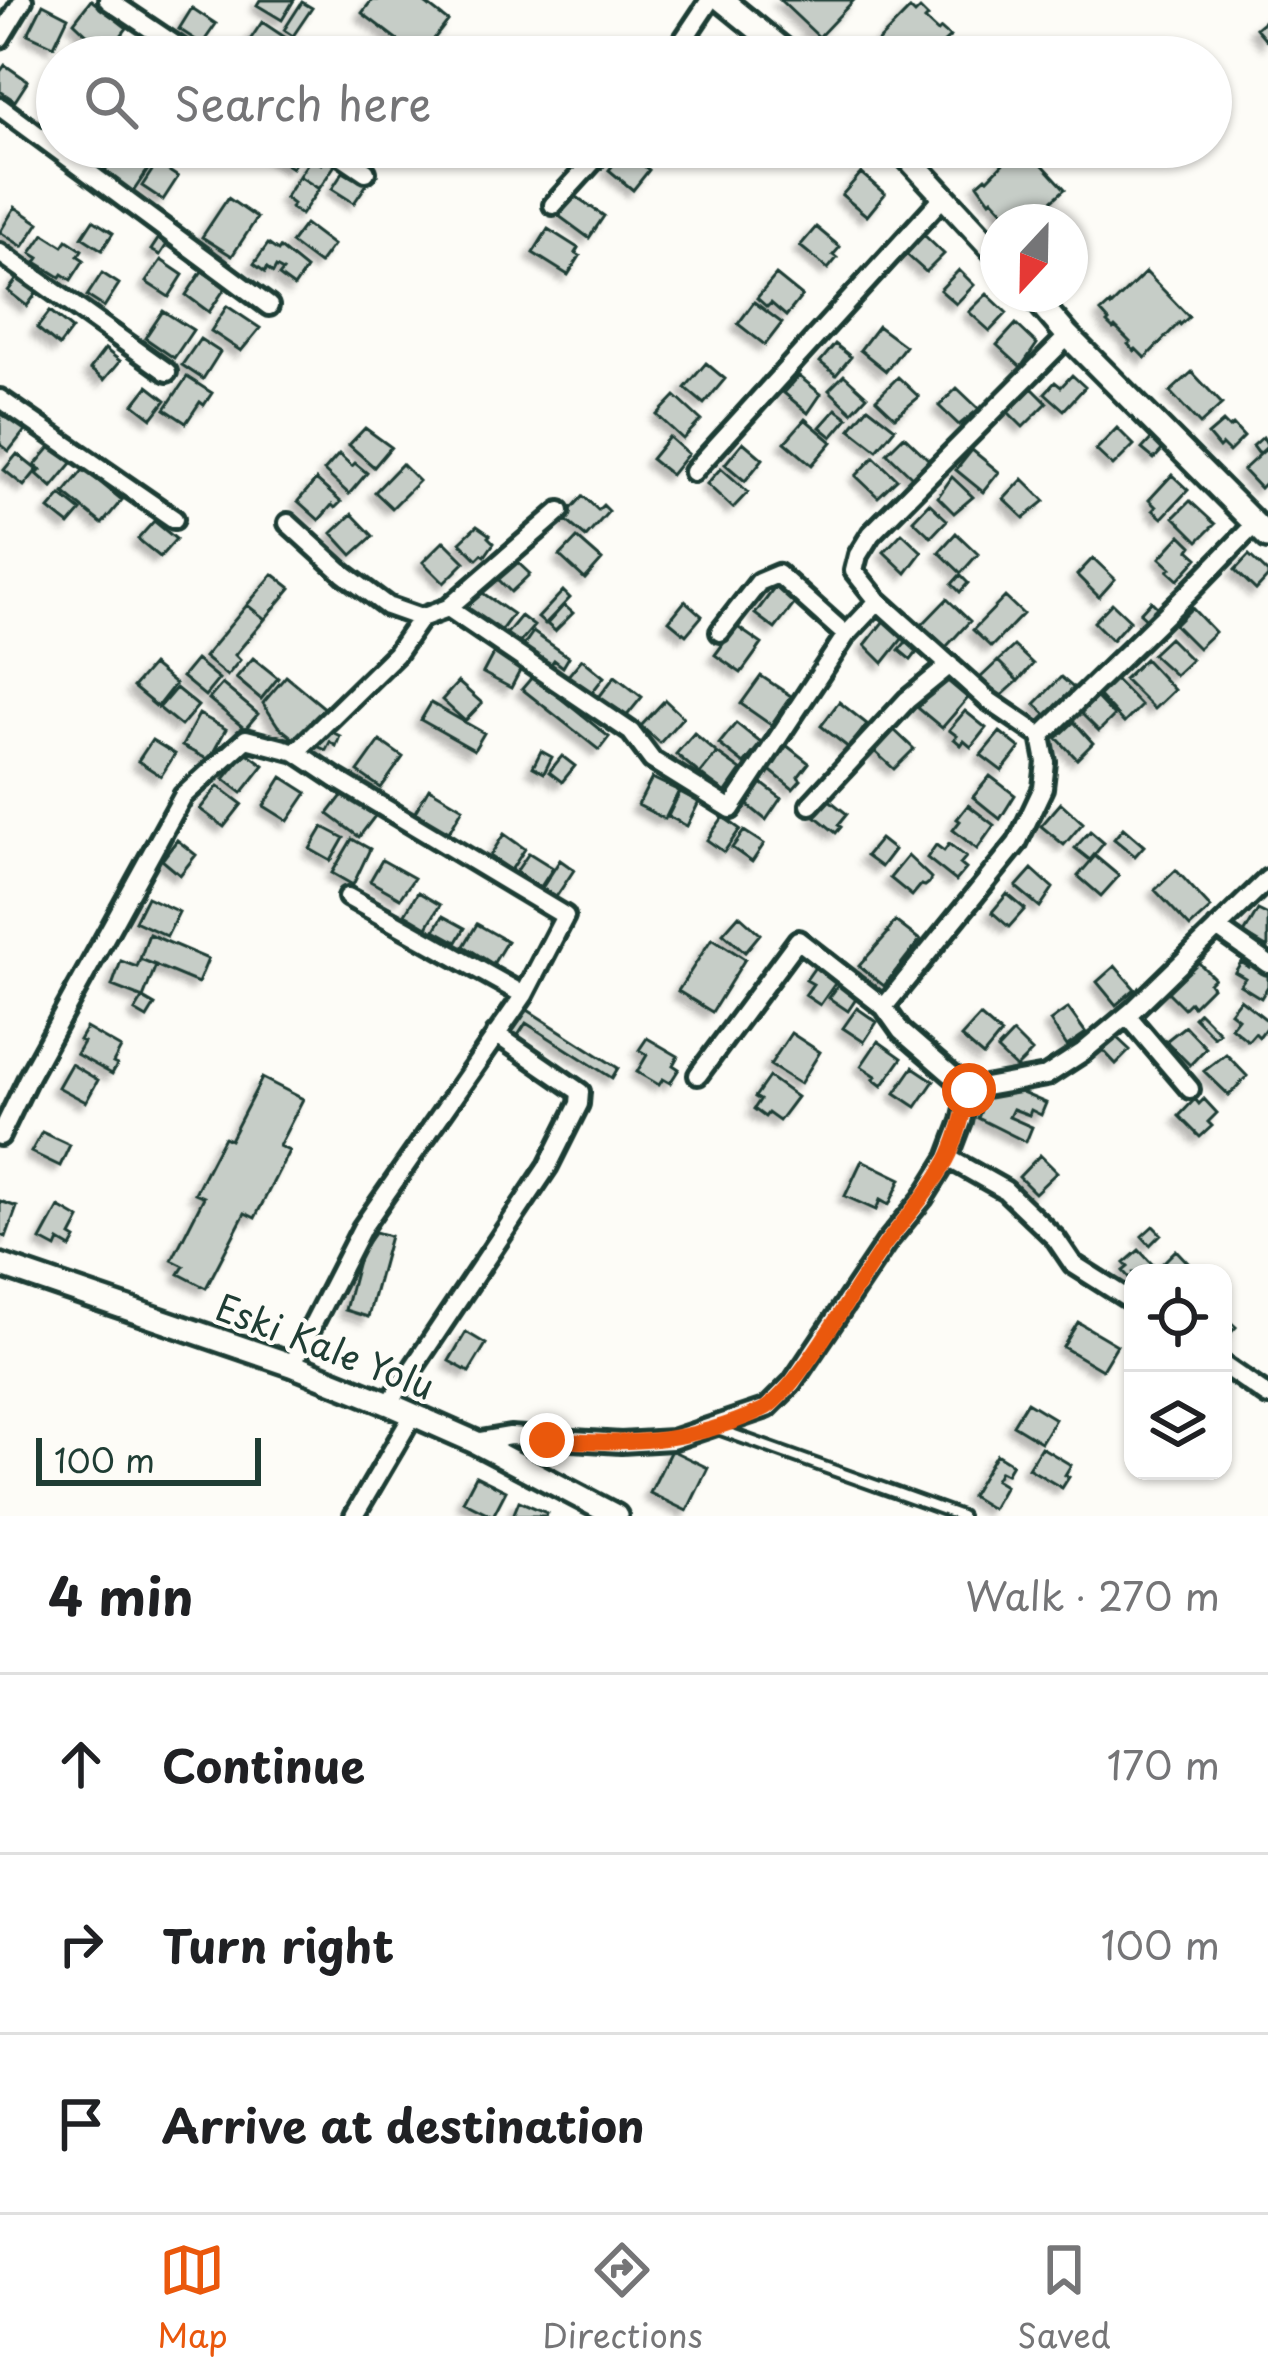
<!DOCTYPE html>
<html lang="en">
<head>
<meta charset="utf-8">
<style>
  :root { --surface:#fff; --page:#f6f6f6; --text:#202124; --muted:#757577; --line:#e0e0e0; --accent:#ea580c }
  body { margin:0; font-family:"Playpen Sans",sans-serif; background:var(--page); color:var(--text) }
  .controls { position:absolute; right:36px; bottom:36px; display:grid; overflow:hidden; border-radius:24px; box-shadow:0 3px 9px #0004 }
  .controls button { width:108px; height:108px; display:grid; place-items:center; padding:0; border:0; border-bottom:3px solid var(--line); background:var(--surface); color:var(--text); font:60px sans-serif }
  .compass { position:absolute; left:980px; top:204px; width:108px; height:108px; border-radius:50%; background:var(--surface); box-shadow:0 3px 9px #0004; rotate:202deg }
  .scale { position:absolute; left:36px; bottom:30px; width:225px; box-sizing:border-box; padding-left:12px; border:6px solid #1f3d34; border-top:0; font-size:33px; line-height:42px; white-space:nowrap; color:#1f3d34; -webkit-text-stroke:9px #fdfcf7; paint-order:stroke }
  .stop { position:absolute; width:36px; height:36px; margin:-27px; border:9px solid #ea580c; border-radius:50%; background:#fff }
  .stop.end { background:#ea580c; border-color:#fff; box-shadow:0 3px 12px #0008 }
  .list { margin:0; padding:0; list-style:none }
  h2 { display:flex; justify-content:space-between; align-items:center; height:156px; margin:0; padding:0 48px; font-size:51px }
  h2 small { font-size:39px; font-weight:400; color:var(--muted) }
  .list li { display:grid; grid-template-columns:78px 1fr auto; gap:36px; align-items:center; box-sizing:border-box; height:180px; padding:0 48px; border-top:3px solid var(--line) }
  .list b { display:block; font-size:45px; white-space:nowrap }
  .list em { font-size:39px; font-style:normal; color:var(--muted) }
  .icon { flex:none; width:66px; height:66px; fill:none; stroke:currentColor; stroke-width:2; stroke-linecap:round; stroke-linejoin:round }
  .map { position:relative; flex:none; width:1268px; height:1516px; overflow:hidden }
  .search { position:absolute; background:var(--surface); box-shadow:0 3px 9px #0004; left:36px; right:36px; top:36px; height:132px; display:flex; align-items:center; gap:30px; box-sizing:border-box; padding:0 42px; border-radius:66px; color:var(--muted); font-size:45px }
  .sheet { height:696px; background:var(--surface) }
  nav { display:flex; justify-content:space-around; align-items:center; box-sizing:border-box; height:168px; border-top:3px solid var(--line); background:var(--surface); font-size:33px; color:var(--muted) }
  nav a { display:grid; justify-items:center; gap:6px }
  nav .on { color:var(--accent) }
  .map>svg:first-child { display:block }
  .building { fill:#c6cdc7; stroke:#1f3d34; stroke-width:3; filter:url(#shadow) }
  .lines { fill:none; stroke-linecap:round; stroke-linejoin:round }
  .service-casing { stroke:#1f3d34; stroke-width:16 }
  .minor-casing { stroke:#1f3d34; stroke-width:26 }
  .tertiary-casing { stroke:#1f3d34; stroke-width:30 }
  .service { stroke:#fdfcf7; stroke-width:8 }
  .minor { stroke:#fdfcf7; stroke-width:16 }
  .tertiary { stroke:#fdfcf7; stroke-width:21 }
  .route { stroke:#ea580c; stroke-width:15 }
  .labels { text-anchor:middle; stroke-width:9; stroke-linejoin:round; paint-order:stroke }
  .street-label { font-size:36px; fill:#1f3d34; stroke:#fdfcf7 }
</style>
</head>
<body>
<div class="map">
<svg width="1268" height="1516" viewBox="0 0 1268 1516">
  <defs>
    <filter id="shadow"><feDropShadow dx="-6" dy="6" stdDeviation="3" flood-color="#0004"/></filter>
  </defs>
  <rect width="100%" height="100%" fill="#fdfcf7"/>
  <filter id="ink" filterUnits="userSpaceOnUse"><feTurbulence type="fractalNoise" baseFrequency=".00833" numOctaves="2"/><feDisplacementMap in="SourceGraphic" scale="24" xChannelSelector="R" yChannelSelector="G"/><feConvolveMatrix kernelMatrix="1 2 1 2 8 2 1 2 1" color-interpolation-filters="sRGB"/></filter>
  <g filter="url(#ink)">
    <path class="building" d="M91,0L127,28L110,50L97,39L95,42L74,22Z
      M260,0H294L282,20L257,5Z
      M372,0H421L448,21L420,57L362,13Z
      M780,0H854L819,37Z
      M302,2L312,8L293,36L284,30Z
      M43,4L68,17L54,46L28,34Z
      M192,8L216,24L202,44L179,29Z
      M910,9L915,14L920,9L928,17L925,20L938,32L941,29L950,37L943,43L949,49L941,57H863Z
      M1268,18V42L1256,28Z
      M262,22L289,40L278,57H263L246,46Z
      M702,35L728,53L725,57H687Z
      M5,65L28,81L15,101L0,91V72Z
      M121,147H137L155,159L133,192L104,172Z
      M277,147H305L292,168L272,155Z
      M1019,147L1030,151L1065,189L1028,222H1009L1004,216L1006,214L992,199L990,201L978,184L986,177L988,179Z
      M625,150L649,170L633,190L609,170Z
      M311,158L321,164L325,158L335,165L319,189L299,176Z
      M157,163L178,177L163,200L142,186Z
      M343,172L353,178L356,172L369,181L354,203L332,189Z
      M861,173L885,194L867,216L842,195Z
      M299,176L319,189L301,215L291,208L293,204L285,198Z
      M574,195L604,216L589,238L559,216Z
      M228,198L257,218L232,256L202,237Z
      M15,207L39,223L23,247L0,232Z
      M93,220L113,233L102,250L82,237Z
      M305,224L333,245L319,264L291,243Z
      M816,227L840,247L833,255L837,258L828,269L800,246Z
      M548,229L578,248L575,253L580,256L568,275L533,253Z
      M163,232L171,238L160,255L151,250Z
      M44,234L63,246L67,240L82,250L78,256L84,260L71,280L62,274L60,277L36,262L39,258L31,253Z
      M924,235L944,254L926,272L906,254Z
      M268,244L278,251L280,248L306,269L294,287L279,276L283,271L276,267L273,273L267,268L265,272L254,264Z
      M161,260L183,275L169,297L146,282Z
      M959,270L974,285L956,304L940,290Z
      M202,271L226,287L209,312L186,295Z
      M1146,272L1189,317L1180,325L1179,323L1145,358L1136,349L1134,351L1128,344L1130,342L1115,327L1113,329L1107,323L1109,321L1101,312L1110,304L1111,306Z
      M102,273L119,284L104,307L87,296Z
      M20,275L39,290L27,306L8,291Z
      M776,275L802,296L786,316L771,303L767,307L757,298Z
      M987,294L1007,313L990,331L969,312Z
      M754,302L782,323L765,345L738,324Z
      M227,306L260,328L241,351L211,331Z
      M50,311L72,329L59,346L37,328Z
      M163,311L193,330L174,358L145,338Z
      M1016,324L1037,344L1021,367L997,345Z
      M878,326L905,346L886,371L860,350Z
      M200,339L220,352L203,379L182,365Z
      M835,344L851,357L836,375L820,362Z
      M105,349L120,361L104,380L90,369Z
      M706,363L725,379L704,404L685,388Z
      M1192,372L1222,404L1200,424L1170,392Z
      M844,375L867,396L852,412L829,390Z
      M1072,375L1085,387L1064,410L1045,393L1055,382L1061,387Z
      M799,376L821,394L808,413L784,393Z
      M187,377L212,393L204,405L200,402L186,423L165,409Z
      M898,377L919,397L895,417L876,399Z
      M148,386L166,400L152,418L134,404Z
      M957,388L979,409L959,425L939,406Z
      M1032,388L1047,403L1023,427L1008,412Z
      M675,396L701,420L683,439L657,415Z
      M868,407L895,428L877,450L850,429Z
      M836,409L848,418L832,437L820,427Z
      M4,410L27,428L9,451L0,444V415Z
      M805,419L832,442L812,465L785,442Z
      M1223,422L1229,428L1233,425L1244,437L1229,452L1222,445L1219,448L1208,435Z
      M365,428L391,447L374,467L349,445Z
      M1117,428L1134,445L1113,466L1096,450Z
      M904,436L929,460L912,477L887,453Z
      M669,437L688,454L671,475L651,459Z
      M1153,437L1164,448L1154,459L1142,449Z
      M1263,437L1268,446L1259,454L1253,446Z
      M743,442L763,459L745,481L725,464Z
      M52,445L73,462L52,487L37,474L41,470L35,465Z
      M972,450L999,472L983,492L956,470Z
      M1265,450L1268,452V480L1260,488L1243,470Z
      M17,454L37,470L24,486L4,470Z
      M339,454L352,466L355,463L367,473L349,494L324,471Z
      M874,457L897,479L878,497L856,476Z
      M402,464L419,481L392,508L375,492Z
      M721,468L748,492L733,508L707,484Z
      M84,469L122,500L102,524L64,493Z
      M1172,475L1188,490L1162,518L1153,510L1156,507L1149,500Z
      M952,477L973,497L954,513L938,497Z
      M1023,479L1045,501L1024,518L1004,499Z
      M316,480L341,502L335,508L332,505L319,520L298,501Z
      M61,495L81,511L69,525L49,509Z
      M583,496L598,510L603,505L609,511L586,537L563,518Z
      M1190,501L1215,524L1198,541L1174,517Z
      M929,503L947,520L931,537L913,520Z
      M352,514L373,536L352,555L332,533Z
      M154,521L176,539L160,557L138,539Z
      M477,526L490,535L488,537L494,543L485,556L482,554L477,559L460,542Z
      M902,533L922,552L906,573L884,552Z
      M956,533L978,554L961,573L939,552Z
      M1181,535L1192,546L1189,550L1198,558L1178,580L1168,571L1171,568L1160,558Z
      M577,538L602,560L585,579L560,556Z
      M444,541L465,562L444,583L423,562Z
      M1249,555L1268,573V577L1256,590L1235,570Z
      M512,557L530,574L511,592L494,575Z
      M1093,558L1115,579L1099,597L1077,575Z
      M273,574L291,588L265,619L247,605Z
      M960,575L968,583L960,592L952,584Z
      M776,586L796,602L775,629L755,614Z
      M477,589L513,614L497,636L462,611Z
      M563,591L570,598L545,624L538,618Z
      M1005,597L1023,614L991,647L973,630Z
      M947,599L970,621L946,647L922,625Z
      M685,601L702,616L686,635L669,621Z
      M1151,601L1161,611L1150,622L1140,613Z
      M1112,603L1130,620L1112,640L1094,622Z
      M247,605L265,619L235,655L240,660L227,676L204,657Z
      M564,605L573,613L555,631L547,624Z
      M1192,608L1215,632L1198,648L1175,625Z
      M521,616L534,626L515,648L503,638Z
      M886,618L906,634L883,663L865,645Z
      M736,626L762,644L741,673L715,655Z
      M533,632L569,657L563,667L554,660L546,671L519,652Z
      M910,637L922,646L911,660L899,650Z
      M1169,638L1191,660L1175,675L1152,654Z
      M1014,646L1033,664L1018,681L998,661Z
      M494,652L522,667L511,688L483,673Z
      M253,658L278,678L261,699L236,678Z
      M582,659L604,677L590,695L567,677Z
      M1145,659L1174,690L1154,709L1124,679Z
      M196,660L219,679L205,696L182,677Z
      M998,661L1018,681L998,699L979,679Z
      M152,665L175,684L157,707L133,687Z
      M286,676L327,710L299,743L278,726L263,703Z
      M533,676L609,737L599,750L522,689Z
      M615,676L642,697L625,718L599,697Z
      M761,676L791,696L771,725L741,704Z
      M943,677L968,698L942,728L918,708Z
      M1061,677L1078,692L1054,722L1035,704Z
      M1115,679L1141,706L1124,723L1098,695Z
      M458,682L482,703L465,721L442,700Z
      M222,684L258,714L245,729L209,699Z
      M176,688L198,706L181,726L159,708Z
      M1096,697L1114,716L1099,731L1080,712Z
      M665,700L683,717L660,743L641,726Z
      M839,702L867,724L849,748L821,726Z
      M431,703L484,733L474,750L421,720Z
      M965,711L986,728L971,747L964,741L961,745L954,739L957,736L949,730Z
      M199,714L226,729L209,760L182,746Z
      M1074,722L1093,743L1077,759L1057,738Z
      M736,723L761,743L744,764L719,744Z
      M892,728L914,749L894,769L872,749Z
      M326,729L340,736L336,746L330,742L326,750L317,746Z
      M1000,732L1020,748L1002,771L981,755Z
      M694,733L717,753L700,774L676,754Z
      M152,740L175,754L161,776L138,761Z
      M380,741L403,757L381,788L358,772Z
      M786,745L809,763L798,777L801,780L793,789L767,768Z
      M541,751L552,757L544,773L533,767Z
      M246,752L264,765L242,793L224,779Z
      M717,753L741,770L725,793L700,774Z
      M562,756L575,766L562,782L549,772Z
      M990,776L1015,795L1000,819L973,797Z
      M282,777L307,793L288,821L264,806Z
      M652,778L679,791L665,819L638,805Z
      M760,782L781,798L766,820L744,802Z
      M218,786L242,804L224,827L200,809Z
      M429,788L463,808L449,832L415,812Z
      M680,792L699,802L687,826L668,816Z
      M344,793L375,816L359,837L328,814Z
      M828,799L847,814L838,825L841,827L836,833L815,816Z
      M1061,803L1083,823L1064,845L1041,826Z
      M968,805L994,825L977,849L953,830L960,821L957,819Z
      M723,817L740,829L724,852L707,840Z
      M323,827L344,838L331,861L310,849Z
      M1123,828L1144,846L1135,856L1114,839Z
      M744,831L764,844L752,862L732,848Z
      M1090,831L1104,843L1090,860L1075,848Z
      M504,834L525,849L511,870L490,856Z
      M352,839L370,849L353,885L332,873Z
      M880,839L894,850L881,867L866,856Z
      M177,840L196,855L180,875L162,860Z
      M949,844L966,857L960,864L966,869L956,881L927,858L936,845L944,851Z
      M529,853L553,868L540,888L516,872Z
      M908,856L931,878L929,883L925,886L921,885L912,896L890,878Z
      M1095,856L1119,876L1101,896L1078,876Z
      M382,860L414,878L400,898L370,881Z
      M560,860L574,870L556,897L542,888Z
      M1032,869L1053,888L1040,907L1016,887Z
      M1176,870L1211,908L1190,927L1155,890Z
      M418,892L440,905L427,927L405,914Z
      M1007,894L1025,909L1009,927L992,912Z
      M147,897L179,912L167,936L135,921Z
      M1258,910L1268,915V948L1244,934Z
      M739,915L760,934L745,952L723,933Z
      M443,916L465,928L457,942L435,930Z
      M895,921L920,940L884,986L859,966L888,933L887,932Z
      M477,924L507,941L493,964L464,946Z
      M149,934L208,959L198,983L140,959Z
      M712,938L745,959L712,1012L678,991Z
      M140,959L156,965L143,998L112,986L121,961L137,967Z
      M1195,959L1214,978L1209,983L1212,987L1193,1006L1190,1002L1184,1008L1165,989Z
      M820,960L841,975L820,1005L805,995L813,984L806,980Z
      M1252,961L1268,971V986L1261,998L1240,985L1245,978L1235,972L1241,962L1249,967Z
      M1115,966L1135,989L1116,1005L1097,982Z
      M842,980L860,993L848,1011L829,998Z
      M143,998L155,1005L147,1018L135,1011Z
      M1240,999L1268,1021V1025L1259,1037L1255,1033L1248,1041L1231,1027L1238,1018L1230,1012Z
      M523,1007L618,1068L612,1078L526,1023L517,1037L507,1031Z
      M857,1008L877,1022L864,1042L843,1028Z
      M1068,1008L1086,1033L1067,1046L1050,1021Z
      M1199,1012L1219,1032L1214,1037L1194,1017Z
      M980,1016L1001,1034L983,1056L961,1037Z
      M1185,1026L1206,1048L1190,1065L1166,1041Z
      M86,1028L121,1048L113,1063L117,1065L112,1074L76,1054L83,1042L79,1040Z
      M791,1033L820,1052L800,1084L770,1065Z
      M1013,1033L1032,1052L1016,1068L997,1050Z
      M1114,1035L1130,1050L1116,1064L1101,1048Z
      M647,1038L678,1056L673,1065L679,1069L670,1083L663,1079L659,1085L637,1072L647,1055L639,1050Z
      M878,1041L902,1058L882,1086L873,1079L876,1076L861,1066Z
      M1226,1054L1247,1076L1229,1095L1204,1071Z
      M71,1064L98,1080L86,1102L58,1087Z
      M913,1067L934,1081L916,1107L895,1093Z
      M769,1077L797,1097L779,1121L768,1113L765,1117L754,1109L760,1100L755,1097Z
      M262,1078L303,1099L279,1146L289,1151L255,1218L245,1213L206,1288L179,1274L184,1266L172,1260L204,1197L195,1193L224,1137L230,1140Z
      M1015,1090L1046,1103L1041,1115L1031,1110L1029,1115L1013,1109L1009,1117L1032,1127L1026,1142L978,1118L988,1093Z
      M1195,1099L1199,1104L1204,1099L1217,1113L1208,1122L1212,1126L1200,1137L1179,1116Z
      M42,1132L70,1145L60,1166L31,1152Z
      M1040,1155L1057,1172L1035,1193L1019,1177Z
      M862,1160L901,1179L889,1205L880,1200L876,1210L845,1196Z
      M0,1201L17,1207L6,1237L0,1235Z
      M59,1207L80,1219L71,1236L76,1239L71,1248L59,1241L56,1248L41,1240Z
      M1153,1226L1161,1234L1150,1245L1142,1236Z
      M375,1232L390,1236L368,1317L345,1310L360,1253Z
      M1139,1250L1153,1265L1145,1273H1133L1131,1280L1123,1271L1128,1267L1124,1263Z
      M1176,1250L1191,1266L1184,1273H1153Z
      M1223,1315L1236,1327L1223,1341Z
      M1078,1322L1117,1345L1102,1370L1063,1347Z
      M466,1332L486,1344L469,1372L449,1361Z
      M1027,1402L1055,1419L1041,1442L1013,1425Z
      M1041,1447L1071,1465L1065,1475L1069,1477L1062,1488L1028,1468Z
      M671,1450L708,1468L687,1511L650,1493Z
      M996,1454L1012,1464L1006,1474L1000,1471L995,1480L1005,1486L992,1509L971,1496Z
      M476,1476L506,1491L493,1516L463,1501Z
      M519,1501L547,1513L546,1516H513Z"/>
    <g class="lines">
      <defs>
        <path id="service" d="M715,1428L961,1516"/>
        <path id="minor" d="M108,0L193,57
          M0,38L23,0
          M672,57L710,0
          M762,57L774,42
          M0,107L269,306
          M329,147L366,172
          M553,205L606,147
          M0,253L167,372
          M0,399L174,519
          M693,472L945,195
          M288,523L344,574L387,606L421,618L448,608L560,511
          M448,608L631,732L652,760L731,809L846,635L878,601
          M720,632L759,582L778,574L846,635
          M1041,736L1185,596L1254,525
          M296,752L396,654L421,618
          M810,805L907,700L950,665
          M348,897L524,995
          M1217,928L1268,964
          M1127,1015L1190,1089
          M698,1075L798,940L884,1007
          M969,1090L1046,1076L1083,1052L1132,1011L1268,879
          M0,1136L29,1076L183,796L246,739L296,752L338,780L565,916L524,995L362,1228L292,1365
          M948,1158L1005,1190L1056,1239L1073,1264L1133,1302
          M1223,1365L1268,1396
          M389,1404L548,1166L579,1104L580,1092L496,1034
          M475,1442L510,1436L621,1443L672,1440L767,1408L792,1383L886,1243L923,1198L948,1158L962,1121L969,1090L901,1031L884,1007L1017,843L1043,788L1046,762L1041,736L988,700L878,601L854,571L858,555L871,534L1068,336
          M354,1516L413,1415"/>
        <path id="tertiary" d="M722,0L792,57
          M898,147L998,255
          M1032,294L1068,336L1268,537
          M0,1265L292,1365L389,1404L475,1442L616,1516"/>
      </defs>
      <use href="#service" class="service-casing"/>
      <use href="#minor" class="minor-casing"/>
      <use href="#tertiary" class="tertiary-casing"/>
      <use href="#service" class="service"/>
      <use href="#minor" class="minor"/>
      <use href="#tertiary" class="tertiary"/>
    </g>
  </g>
  <g class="lines" filter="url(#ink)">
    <path class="route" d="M547,1440C627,1444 687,1445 762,1410C796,1395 860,1277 887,1242C908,1215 931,1190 947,1160C958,1139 963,1114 969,1090"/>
  </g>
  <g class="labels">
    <g class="street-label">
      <text transform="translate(325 1347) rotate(21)" y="13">Eski Kale Yolu</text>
    </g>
  </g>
</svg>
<div class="controls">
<button><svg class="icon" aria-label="locate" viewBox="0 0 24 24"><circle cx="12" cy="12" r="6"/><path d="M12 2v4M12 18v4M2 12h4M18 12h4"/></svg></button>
<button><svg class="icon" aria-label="layers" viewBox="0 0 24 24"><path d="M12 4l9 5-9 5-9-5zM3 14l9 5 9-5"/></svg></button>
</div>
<svg class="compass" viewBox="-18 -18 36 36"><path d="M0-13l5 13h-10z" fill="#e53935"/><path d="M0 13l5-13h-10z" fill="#757577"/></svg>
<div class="scale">100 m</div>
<div class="stop" style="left:969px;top:1090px"></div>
<div class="stop end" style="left:547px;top:1440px"></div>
<div class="search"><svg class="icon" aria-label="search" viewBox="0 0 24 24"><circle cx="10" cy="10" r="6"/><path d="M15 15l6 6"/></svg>Search here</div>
</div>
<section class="sheet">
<h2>4 min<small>Walk · 270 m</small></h2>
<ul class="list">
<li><svg class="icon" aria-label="ahead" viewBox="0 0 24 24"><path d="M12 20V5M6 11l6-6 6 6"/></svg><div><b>Continue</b></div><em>170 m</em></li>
<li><svg class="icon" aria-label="right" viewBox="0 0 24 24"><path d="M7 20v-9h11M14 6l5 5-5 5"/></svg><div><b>Turn right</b></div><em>100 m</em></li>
<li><svg class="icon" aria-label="arrive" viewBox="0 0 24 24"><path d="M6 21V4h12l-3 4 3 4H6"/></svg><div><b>Arrive at destination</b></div></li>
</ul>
</section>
<nav>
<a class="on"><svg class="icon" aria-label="map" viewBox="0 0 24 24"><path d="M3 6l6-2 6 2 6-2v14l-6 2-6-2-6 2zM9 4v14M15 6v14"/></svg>Map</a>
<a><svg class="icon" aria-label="directions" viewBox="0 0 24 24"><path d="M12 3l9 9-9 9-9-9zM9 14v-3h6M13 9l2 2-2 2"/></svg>Directions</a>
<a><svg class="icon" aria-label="saved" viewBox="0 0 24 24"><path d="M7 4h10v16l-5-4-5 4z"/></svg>Saved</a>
</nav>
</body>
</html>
